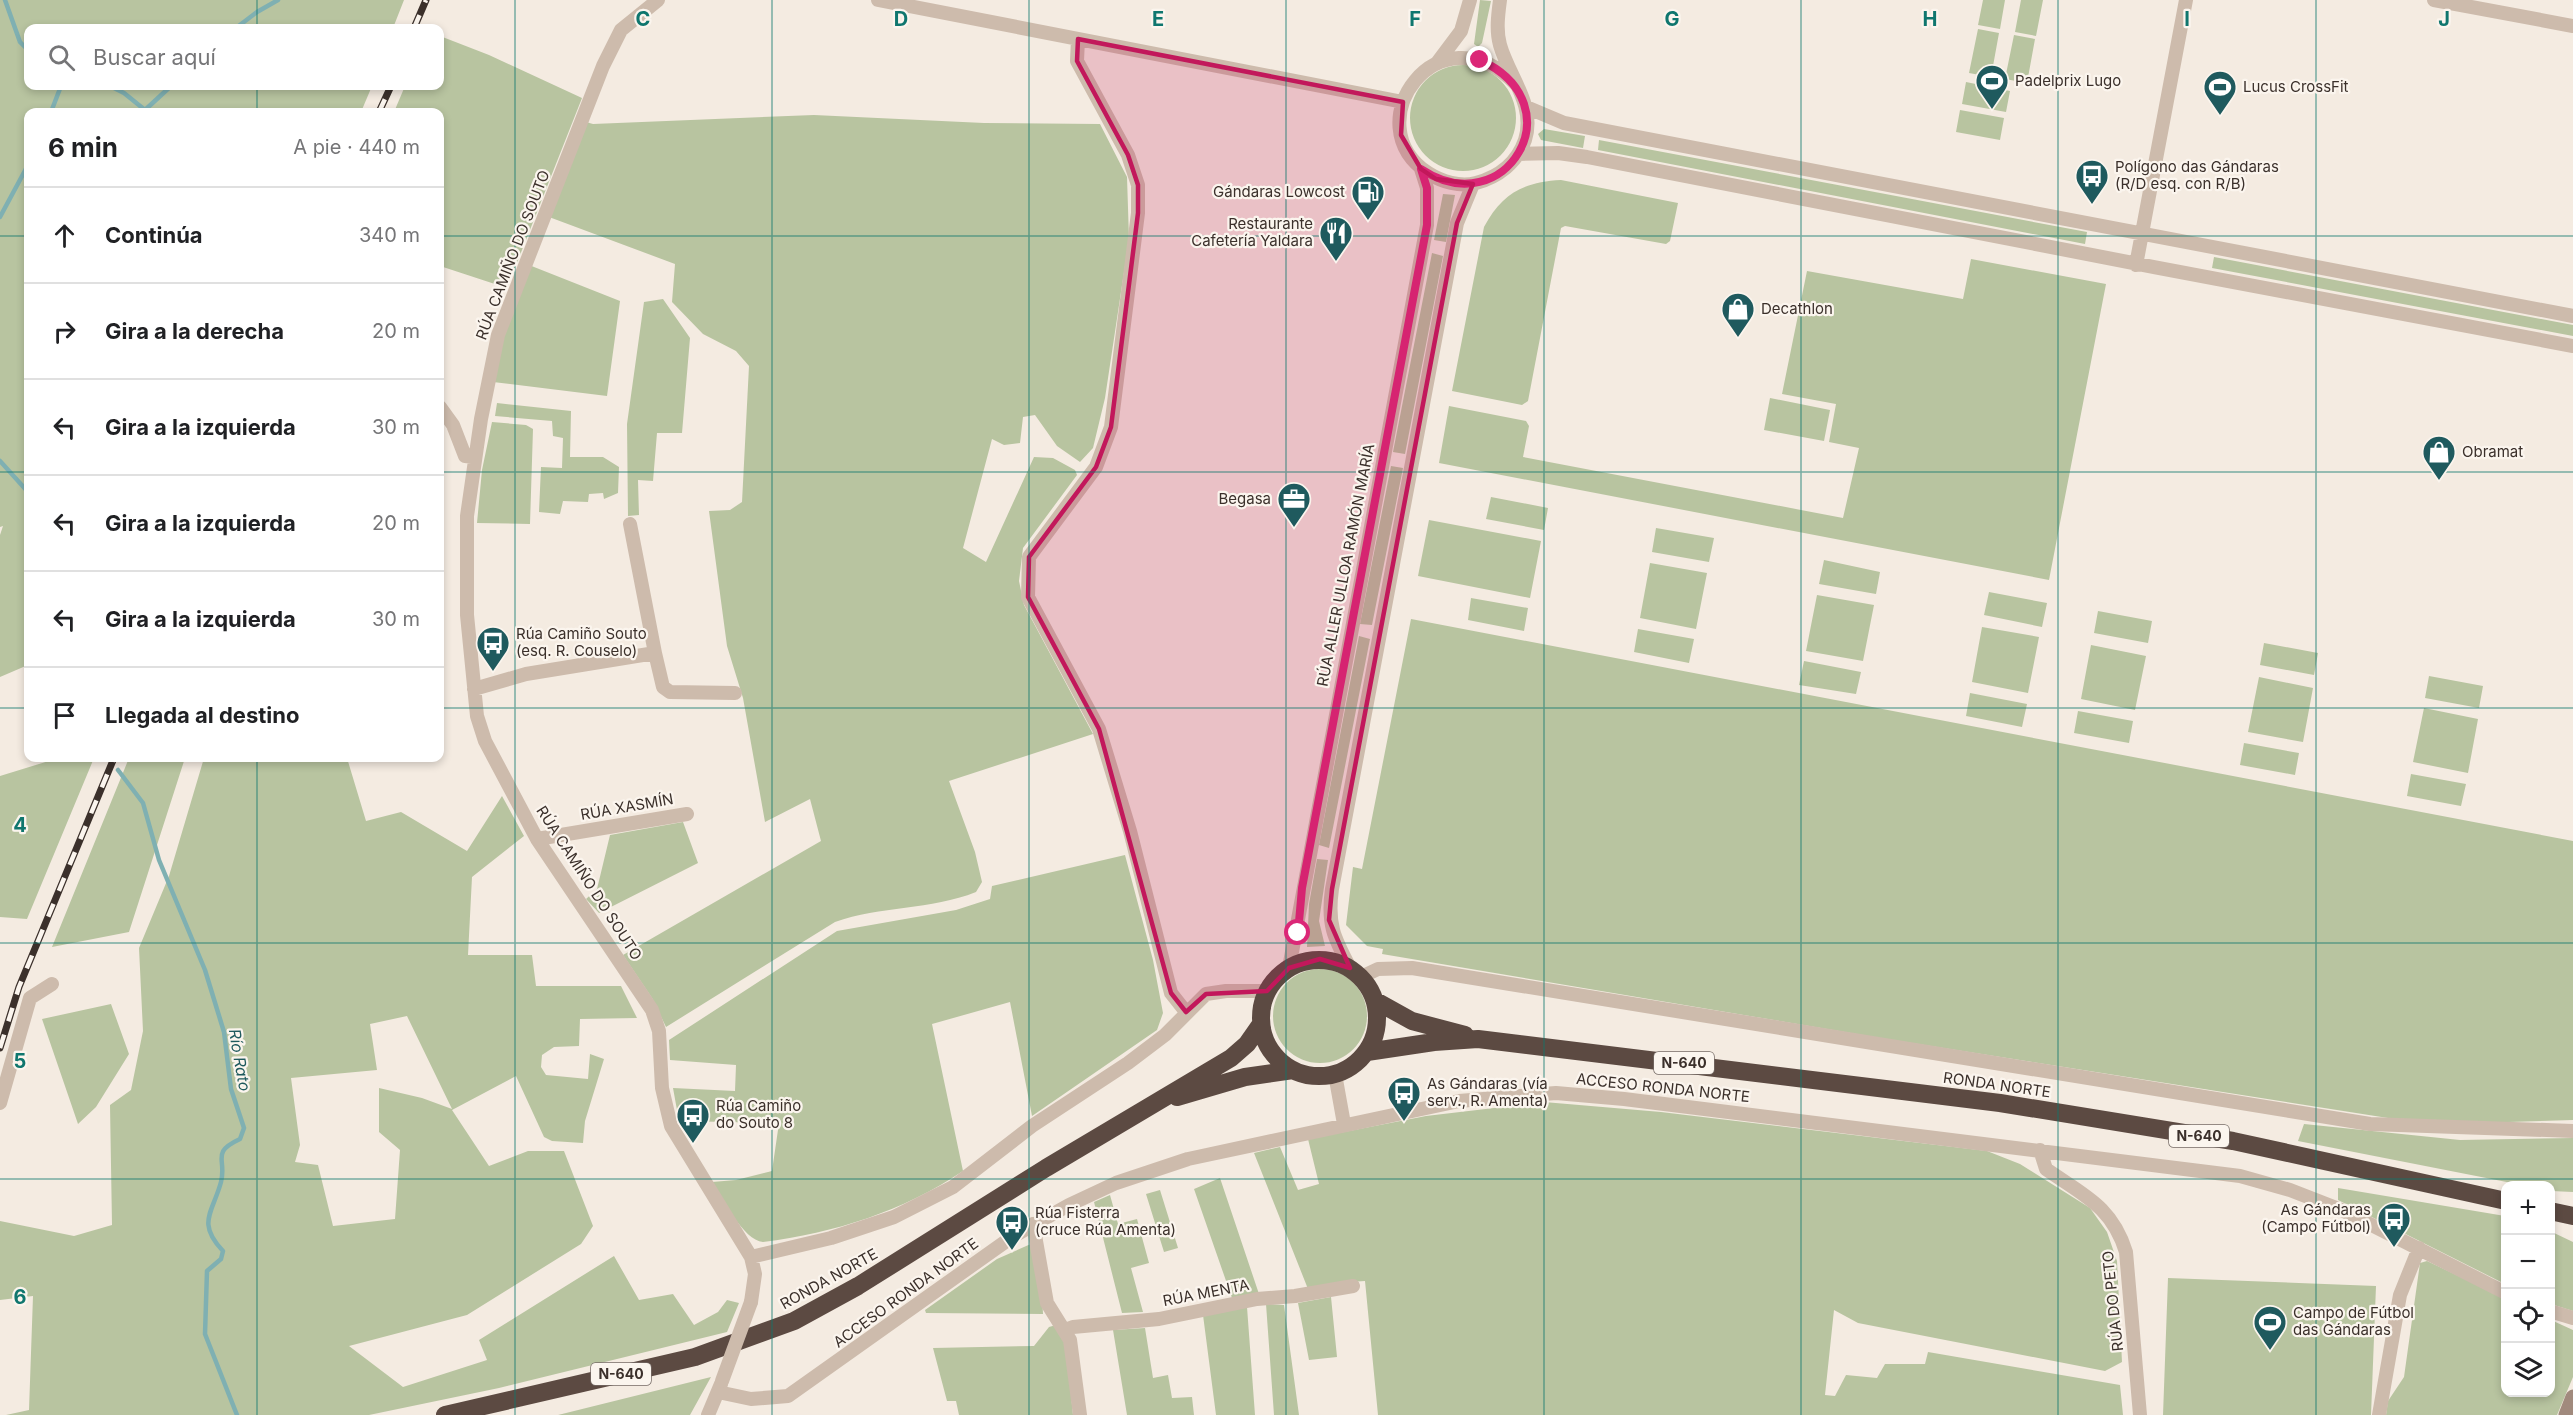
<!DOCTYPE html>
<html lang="es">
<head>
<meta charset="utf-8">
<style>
  :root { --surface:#fff; --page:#f6f6f6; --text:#202124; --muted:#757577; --line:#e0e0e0 }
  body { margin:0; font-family:Inter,sans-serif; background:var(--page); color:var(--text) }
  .controls { position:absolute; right:18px; bottom:18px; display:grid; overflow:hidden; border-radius:12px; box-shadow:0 3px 9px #0003 }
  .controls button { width:54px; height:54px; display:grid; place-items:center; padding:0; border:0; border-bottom:2px solid var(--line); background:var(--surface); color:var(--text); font:30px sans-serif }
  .stop { position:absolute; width:18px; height:18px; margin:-14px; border:4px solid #db2777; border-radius:50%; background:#fff }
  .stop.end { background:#db2777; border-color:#fff; box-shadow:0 2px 6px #0008 }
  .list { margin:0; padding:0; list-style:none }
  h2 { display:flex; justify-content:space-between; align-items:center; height:78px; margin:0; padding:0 24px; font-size:26px }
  h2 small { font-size:20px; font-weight:400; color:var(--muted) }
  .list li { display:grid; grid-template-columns:39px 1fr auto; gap:18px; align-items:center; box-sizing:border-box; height:96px; padding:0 24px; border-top:2px solid var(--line) }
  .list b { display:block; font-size:22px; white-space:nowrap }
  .list em { font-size:20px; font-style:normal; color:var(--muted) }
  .icon { flex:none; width:33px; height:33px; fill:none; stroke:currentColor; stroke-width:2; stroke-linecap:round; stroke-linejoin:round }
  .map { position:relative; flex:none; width:2573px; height:1415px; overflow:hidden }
  .search { position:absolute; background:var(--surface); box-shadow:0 3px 9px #0003; left:24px; top:24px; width:420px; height:66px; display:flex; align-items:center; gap:15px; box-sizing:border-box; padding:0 21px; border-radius:12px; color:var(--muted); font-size:22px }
  .panel { position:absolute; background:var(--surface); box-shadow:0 3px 9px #0003; left:24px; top:108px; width:420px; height:654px; border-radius:12px }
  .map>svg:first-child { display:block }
  .green { fill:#b8c4a0; fill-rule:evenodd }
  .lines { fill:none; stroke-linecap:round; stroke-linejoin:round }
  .stream { stroke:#7fb0b2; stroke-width:4.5 }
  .street { stroke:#cdbbac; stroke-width:14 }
  .secondary { stroke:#a18a7d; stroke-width:15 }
  .highway { stroke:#5c4a42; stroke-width:18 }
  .rail-casing { stroke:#3b302b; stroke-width:7 }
  .rail { stroke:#fbf5ee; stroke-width:4.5; stroke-dasharray:14; stroke-linecap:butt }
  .street-bridge { stroke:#cdbbac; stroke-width:14 }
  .route { stroke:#db2777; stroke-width:8 }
  .marked { fill:#c2185b; fill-opacity:0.2; stroke:#c2185b; stroke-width:4.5; stroke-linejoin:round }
  .grid { fill:none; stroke:#0f766e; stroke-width:1.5; stroke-opacity:0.55 }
  .labels { text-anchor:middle; stroke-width:4.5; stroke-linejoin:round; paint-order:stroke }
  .shield { fill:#fbf5ee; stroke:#756b66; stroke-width:1.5 }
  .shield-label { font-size:14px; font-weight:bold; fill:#3b302b }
  .poi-label { font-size:15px; fill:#3b302b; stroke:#fbf5ee; text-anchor:start }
  .street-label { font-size:15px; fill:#3b302b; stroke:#fbf5ee }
  .water-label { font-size:16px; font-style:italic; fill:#1f5a5e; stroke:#fbf5ee }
  .grid-label { font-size:20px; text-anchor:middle; font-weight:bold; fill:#0f766e; stroke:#fbf5ee; stroke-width:4.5; stroke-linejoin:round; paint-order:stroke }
</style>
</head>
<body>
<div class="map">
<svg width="2573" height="1415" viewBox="0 0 2573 1415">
  <rect width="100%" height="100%" fill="#f4ebe1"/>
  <path class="green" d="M0,0H404L393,28H28V86H372L361,112H28V665L0,677V535L3,526L0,527Z
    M1480,0L1491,1L1482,43L1478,47L1474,44Z
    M1983,0H2005L2000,29L1978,25Z
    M2021,0H2043L2036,36L2015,32Z
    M1978,29L1999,33L1991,77L1969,73Z
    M2014,35L2035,39L2027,83L2005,79Z
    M440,36L489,55L582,98L507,288L440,266V112H394L405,86H440Z
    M1410 118a53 53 0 1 1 106 0a53 53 0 1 1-106 0Z
    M1966,82L2010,91L2006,112L1962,104Z
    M1960,110L2004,118L2000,140L1956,132Z
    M814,115L984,123L1100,124L1127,177L1129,239L1105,398L1093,448L1080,462L1057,446L1035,415L1023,417L1020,443L1004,445L992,439L963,548L986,562L1034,457L1053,458L1075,470L1077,475L1023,548L1019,581L1024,605L1093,734L949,781L975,852L982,882L976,892C931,910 880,906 835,922L666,1027L652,998L623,955L821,841L810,799L765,822L743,698L727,646L709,511L730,510L742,502L749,366L736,351L703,334L672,302L675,264L549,217L586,122L593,124Z
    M1544,129L1585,136L1583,148L1541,140L1538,134Z
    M1599,140L2087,232L2085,244L1598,150Z
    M1561,180L1678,203L1670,241L1666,244L1565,226L1561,228L1528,401L1522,405L1452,391L1484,227C1502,193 1524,182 1561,180Z
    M1443,194L1455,195L1446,242L1434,240Z
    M1432,253L1443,256L1405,454L1393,452Z
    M2214,257L2573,325V336L2212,268Z
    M1971,259L2106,284L2049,580L1439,463L1449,406L1526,421L1529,426L1523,457L1843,518L1859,448L1829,442L1836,404L1782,394L1807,271L1963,299Z
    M529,265L620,301L607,396L493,382L504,327Z
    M663,299L690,338L682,433H657L653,481L638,480L639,515L628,516L627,424L644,302Z
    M1770,398L1830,410L1824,441L1764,430Z
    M497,403L571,411L570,457H603L619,467L618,493L604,499L603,493L589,494L588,502L563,501L560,514L539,512L541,467L562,468L563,438L553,436L552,421L495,416Z
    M492,422L526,425L533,429L530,524L477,523L482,470Z
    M1391,466L1403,468L1372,625L1360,624Z
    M1491,497L1548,508L1544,530L1486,519Z
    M1429,520L1541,541L1530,598L1418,576Z
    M1656,528L1714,538L1709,562L1652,552Z
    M1824,560L1880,572L1876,594L1819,584Z
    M1650,563L1707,573L1696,629L1640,618Z
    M1989,592L2047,603L2042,627L1984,615Z
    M1817,595L1874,605L1863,661L1806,651Z
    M1471,598L1528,608L1524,631L1468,620Z
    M2098,611L2152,621L2148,643L2094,633Z
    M1411,619L2573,841V1120L2475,1123L2407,1121L1886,1039L1382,954L1383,949L1367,946L1346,925L1353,867L1362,869Z
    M1982,627L2039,637L2028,693L1972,682Z
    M1638,629L1694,639L1689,663L1634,652Z
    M1359,636L1370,639L1329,848L1319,845Z
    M2264,643L2318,653L2314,675L2260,665Z
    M2091,645L2146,656L2135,710L2081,699Z
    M1804,661L1861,672L1856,694L1799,685Z
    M2429,676L2483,686L2479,708L2425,698Z
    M2259,677L2313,688L2303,742L2248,732Z
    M1970,693L2027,704L2022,727L1966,716Z
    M2424,708L2478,719L2468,773L2413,762Z
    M2078,711L2133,721L2129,743L2074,733Z
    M2244,743L2299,753L2295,775L2240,765Z
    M51,758H94L27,919L0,917V776L52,760Z
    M129,758H185L129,932L52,947Z
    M204,758H347L366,821L401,812L467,851L502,796L524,836L472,877L468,955H532L536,986H621L637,1018L580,1019L579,1046L554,1047L542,1055L541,1067L546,1075L588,1079L590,1054L604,1059L585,1121L583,1143L552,1141L544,1137L516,1076L452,1110L489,1166L528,1151H564L593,1226L581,1244L467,1315L349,1346L403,1387L487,1360L479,1340L614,1256L639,1300L673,1294L694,1325L718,1312L727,1300L739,1303L727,1332L499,1388L369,1415H6L29,1410L33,1296L0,1300V1221L74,1236L112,1225L110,1105L131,1090L143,1031L139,948L169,876ZM407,1016L452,1109L422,1098L379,1088V1132L400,1150L395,1219L333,1226L318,1165L295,1162L300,1145L291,1078L377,1070L370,1024Z
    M2411,774L2466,784L2461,806L2407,796Z
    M683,822L698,863L599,913L586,899L597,889L610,835Z
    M1125,855L1153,960L1163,1013L1157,1030L1032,1116L1010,1002L932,1024L963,1171C903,1211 835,1233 763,1242C743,1240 723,1199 712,1182L736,1180L772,1171L779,1123L679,1121L673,1088L735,1091L736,1065L670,1060L669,1040L837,931L956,910L990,899L992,886Z
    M1317,859L1328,860L1319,921L1325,946L1307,947L1309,904Z
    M1273 1016a47 47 0 1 1 94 0a47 47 0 1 1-94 0Z
    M111,1004L129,1054L96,1107L78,1124L42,1019Z
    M1544,1102L1661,1112L1987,1151L2020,1164L2090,1208L2107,1232L2117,1261L2122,1362L2105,1371L1858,1323L1834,1310L1825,1395L1835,1396L1846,1375L1877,1378L1885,1364H1925L1928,1352L2120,1385L2123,1415H1378L1365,1281L1334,1283L1308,1289L1254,1153L1280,1147L1298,1190L1319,1184L1308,1139L1426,1116Z
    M2304,1124L2460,1140L2573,1138V1192L2551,1191L2550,1186L2522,1185L2298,1141Z
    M1220,1178L1259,1294L1232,1298L1194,1189Z
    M2338,1188L2505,1216V1284L2338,1200Z
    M1160,1190L1178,1248L1164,1252L1146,1194Z
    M1110,1195L1118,1224L1137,1219L1149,1263L1131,1268L1143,1312L1122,1313L1094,1202Z
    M2550,1231L2573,1242V1311L2551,1304Z
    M1033,1243L1041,1276L1043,1314L926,1313L925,1310L997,1259Z
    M2427,1261L2505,1298L2506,1392H2550L2551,1320L2573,1330V1377L2557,1415H2386L2388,1401L2404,1377L2420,1263Z
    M2168,1278L2376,1286L2371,1415H2163Z
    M1331,1297L1337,1357L1309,1360L1298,1303Z
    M1266,1304L1284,1305L1299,1415H1274Z
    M1247,1307L1255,1415H1216L1203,1315Z
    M1056,1325L1066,1343L1073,1415H959L956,1401H947L933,1348L1034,1346L1049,1327Z
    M1145,1328L1153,1378L1168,1375L1172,1398L1192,1397L1194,1415H1127L1113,1330Z
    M711,1377L690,1415H558Z"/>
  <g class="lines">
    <path class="stream" d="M5,0L20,42L28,50
      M236,28L257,12L278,0
      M110,86L124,93L145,110L171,86
      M51,112L61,86
      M0,217L28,165
      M0,461L28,492
      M118,770L143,803L159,860L205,970L224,1032L231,1089L244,1128L240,1139C210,1153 227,1159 221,1182C213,1212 196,1223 223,1251L221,1259L207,1271L205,1334L237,1415"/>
    <path class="street" d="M658,0L621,30L603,66L498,335L481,419L467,516V615L477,716L485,741L537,839L652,1010L659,1031L662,1088L671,1126L751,1257L755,1274L751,1302
      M878,0L1403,102
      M1500,0C1498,15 1496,31 1500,45C1509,77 1536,105 1525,140C1517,163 1498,177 1476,183C1460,187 1442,182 1428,173C1354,124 1438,6 1516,84
      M2434,0L2573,26
      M1078,39L1077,61L1128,155L1138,185V213L1111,427L1096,467L1029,557L1028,597L1099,729L1130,831L1171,993L1186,1012
      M1437,63L1461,31L1470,0
      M1526,107L1564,123L2573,316
      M1519,154L1558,153L1587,157C1915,220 2244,286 2573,346
      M2136,265L2186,0
      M440,407L453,425L465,456L474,457
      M655,653L663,687L670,692L735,693
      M474,689L526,674L655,653L630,524
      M537,839L687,814
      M1289,968L1427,225V188L1421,169
      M1350,968C1334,938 1327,924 1332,889L1457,223L1473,184
      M1361,977L1378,969L1412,968L2370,1124L2573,1131
      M1335,1074L1344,1124
      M0,1103L30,998L52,984
      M2040,1150L2046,1169C2083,1195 2112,1206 2126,1252L2140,1415
      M1033,1224L1047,1303L1070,1340L1080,1415
      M751,1257L831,1238L894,1217L953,1187L1032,1126L1128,1063L1165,1035L1206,994L1226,991H1267
      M2550,1311L2573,1318
      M1065,1330L1073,1327L1159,1319L1257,1299L1295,1296L1353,1286
      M718,1392L751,1399L788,1396L1012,1237L1069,1205L1116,1183L1188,1159L1459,1101L1556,1093L1624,1099L2240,1176L2290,1190L2344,1211L2506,1293
      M708,1415L721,1384
      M2379,1415L2400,1295L2419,1248"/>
    <path class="secondary" d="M2566,1415L2573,1397"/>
    <path class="highway" d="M1261 1018a58 58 0 1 1 116 0a58 58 0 1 1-116 0Z
      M1376,1001L1412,1021L1465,1035
      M1367,1052L1434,1042L1478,1039L2000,1103L2233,1141L2506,1201
      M1177,1097L1245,1077L1293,1070
      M2550,1211L2573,1216
      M445,1415L695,1357L794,1321L858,1286L1046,1168L1231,1058L1247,1044L1261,1024"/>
    <defs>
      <path id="rail" d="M414,28L426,0
        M379,112L391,86
        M0,1048L19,987L114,758"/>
    </defs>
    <use href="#rail" class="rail-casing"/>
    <use href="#rail" class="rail"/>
    <path class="street-bridge" d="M722,1381L751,1302"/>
  </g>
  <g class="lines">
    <path class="route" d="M1298,933L1302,888L1427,225V188L1421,169C1505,225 1578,105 1480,60"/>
  </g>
  <path class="marked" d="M1078,39L1403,102L1401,135L1421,169L1436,179L1473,184L1457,223L1332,889L1329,920L1350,968L1320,959L1289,968L1267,991L1206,994L1186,1012L1171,993L1099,729L1028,597L1029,557L1096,467L1111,427L1138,213V185L1128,155L1077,61Z"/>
  <path class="grid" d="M257,0V28M515,0V1415M772,0V1415M1029,0V1415M1286,0V1415M1544,0V1415M1801,0V1415M2058,0V1415M2316,0V1415M257,86V112M0,236H28M440,236H2573M0,472H28M440,472H2573M0,708H28M440,708H2573M257,758V1415M0,943H2573M0,1179H2573"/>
  <defs>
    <symbol id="stadium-pin" viewBox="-11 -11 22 30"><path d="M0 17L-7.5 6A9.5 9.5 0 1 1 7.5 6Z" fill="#1f5a5e" stroke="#fbf5ee"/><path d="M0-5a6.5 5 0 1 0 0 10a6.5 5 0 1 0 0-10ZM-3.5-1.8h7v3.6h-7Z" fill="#fff"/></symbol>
    <symbol id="bus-pin" viewBox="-11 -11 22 30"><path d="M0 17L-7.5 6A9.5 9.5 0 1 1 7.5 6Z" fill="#1f5a5e" stroke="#fbf5ee"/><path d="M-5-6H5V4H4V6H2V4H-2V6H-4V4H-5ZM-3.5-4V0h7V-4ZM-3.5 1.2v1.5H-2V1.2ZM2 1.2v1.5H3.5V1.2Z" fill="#fff"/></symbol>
    <symbol id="fuel-pin" viewBox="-11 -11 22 30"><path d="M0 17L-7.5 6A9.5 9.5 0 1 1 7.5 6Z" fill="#1f5a5e" stroke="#fbf5ee"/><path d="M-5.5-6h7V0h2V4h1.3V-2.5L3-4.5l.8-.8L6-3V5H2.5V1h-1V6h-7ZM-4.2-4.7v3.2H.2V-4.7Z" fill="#fff"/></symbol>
    <symbol id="restaurant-pin" viewBox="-11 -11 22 30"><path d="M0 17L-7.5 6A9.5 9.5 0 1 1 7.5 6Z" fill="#1f5a5e" stroke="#fbf5ee"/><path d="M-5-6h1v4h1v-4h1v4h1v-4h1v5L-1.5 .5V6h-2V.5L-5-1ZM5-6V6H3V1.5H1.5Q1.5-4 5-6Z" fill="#fff"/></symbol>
    <symbol id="shop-pin" viewBox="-11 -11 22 30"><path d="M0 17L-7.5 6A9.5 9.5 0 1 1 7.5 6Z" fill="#1f5a5e" stroke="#fbf5ee"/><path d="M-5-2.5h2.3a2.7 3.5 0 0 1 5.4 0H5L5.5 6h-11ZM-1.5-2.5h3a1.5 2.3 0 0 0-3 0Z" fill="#fff"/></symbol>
    <symbol id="office-pin" viewBox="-11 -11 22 30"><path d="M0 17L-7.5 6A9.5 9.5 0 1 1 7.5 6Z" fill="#1f5a5e" stroke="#fbf5ee"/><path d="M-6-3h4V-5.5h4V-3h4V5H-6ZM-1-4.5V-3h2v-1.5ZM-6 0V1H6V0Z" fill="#fff"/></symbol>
  </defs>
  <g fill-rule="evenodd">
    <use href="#stadium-pin" x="1973" y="62" width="38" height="52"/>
    <use href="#stadium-pin" x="2201" y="68" width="38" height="52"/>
    <use href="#bus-pin" x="2073" y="157" width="38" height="52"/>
    <use href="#fuel-pin" x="1349" y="173" width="38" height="52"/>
    <use href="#restaurant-pin" x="1317" y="214" width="38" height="52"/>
    <use href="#shop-pin" x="1719" y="290" width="38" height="52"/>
    <use href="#shop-pin" x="2420" y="433" width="38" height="52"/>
    <use href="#office-pin" x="1275" y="480" width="38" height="52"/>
    <use href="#bus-pin" x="474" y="624" width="38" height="52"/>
    <use href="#bus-pin" x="1385" y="1074" width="38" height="52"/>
    <use href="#bus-pin" x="674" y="1096" width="38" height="52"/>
    <use href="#bus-pin" x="2375" y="1200" width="38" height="52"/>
    <use href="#bus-pin" x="993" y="1203" width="38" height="52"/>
    <use href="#stadium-pin" x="2251" y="1303" width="38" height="52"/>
  </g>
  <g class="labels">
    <g class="shield">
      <rect x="1654" y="1052" width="60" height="22" rx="4.5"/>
      <rect x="2169" y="1125" width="60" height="22" rx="4.5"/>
      <rect x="591" y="1363" width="60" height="22" rx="4.5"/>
    </g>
    <g class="shield-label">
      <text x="1684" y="1068">N-640</text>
      <text x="2199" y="1141">N-640</text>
      <text x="621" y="1379">N-640</text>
    </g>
    <g class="poi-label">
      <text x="2015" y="86">Padelprix Lugo</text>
      <text x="2243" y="92">Lucus CrossFit</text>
      <text x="2115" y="172">Polígono das Gándaras<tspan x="2115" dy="17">(R/D esq. con R/B)</tspan></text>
      <text x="1345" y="197" text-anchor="end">Gándaras Lowcost</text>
      <text x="1313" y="229" text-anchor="end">Restaurante<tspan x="1313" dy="17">Cafetería Yaldara</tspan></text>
      <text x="1761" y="314">Decathlon</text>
      <text x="2462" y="457">Obramat</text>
      <text x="1271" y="504" text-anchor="end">Begasa</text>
      <text x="516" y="639">Rúa Camiño Souto<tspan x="516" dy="17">(esq. R. Couselo)</tspan></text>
      <text x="1427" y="1089">As Gándaras (vía<tspan x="1427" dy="17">serv., R. Amenta)</tspan></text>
      <text x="716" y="1111">Rúa Camiño<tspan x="716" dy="17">do Souto 8</tspan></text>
      <text x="2371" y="1215" text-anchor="end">As Gándaras<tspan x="2371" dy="17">(Campo Fútbol)</tspan></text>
      <text x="1035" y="1218">Rúa Fisterra<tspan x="1035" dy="17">(cruce Rúa Amenta)</tspan></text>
      <text x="2293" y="1318">Campo de Fútbol<tspan x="2293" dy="17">das Gándaras</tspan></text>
    </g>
    <g class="street-label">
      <text transform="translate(513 255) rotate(-69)" y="5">RÚA CAMIÑO DO SOUTO</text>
      <text transform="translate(1346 565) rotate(-79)" y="5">RÚA ALLER ULLOA RAMÓN MARÍA</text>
      <text transform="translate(627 807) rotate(-10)" y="5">RÚA XASMÍN</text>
      <text transform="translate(589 883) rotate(57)" y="5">RÚA CAMIÑO DO SOUTO</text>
      <text transform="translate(1997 1085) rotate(8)" y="5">RONDA NORTE</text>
      <text transform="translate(1663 1088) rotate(6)" y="5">ACCESO RONDA NORTE</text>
      <text transform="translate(829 1279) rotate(-29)" y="5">RONDA NORTE</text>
      <text transform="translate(906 1293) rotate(-36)" y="5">ACCESO RONDA NORTE</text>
      <text transform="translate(1206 1293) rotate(-11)" y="5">RÚA MENTA</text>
      <text transform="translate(2113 1301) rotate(-96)" y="5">RÚA DO PETO</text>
    </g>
    <g class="water-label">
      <text transform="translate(240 1060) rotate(80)" y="6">Río Rato</text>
    </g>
  </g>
  <g class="grid-label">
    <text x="643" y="26">C</text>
    <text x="901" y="26">D</text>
    <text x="1158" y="26">E</text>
    <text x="1415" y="26">F</text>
    <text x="1672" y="26">G</text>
    <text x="1930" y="26">H</text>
    <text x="2187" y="26">I</text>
    <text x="2444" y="26">J</text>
    <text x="20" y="832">4</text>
    <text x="20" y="1068">5</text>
    <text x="20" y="1304">6</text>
  </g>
</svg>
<div class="controls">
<button>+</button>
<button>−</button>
<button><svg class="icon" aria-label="locate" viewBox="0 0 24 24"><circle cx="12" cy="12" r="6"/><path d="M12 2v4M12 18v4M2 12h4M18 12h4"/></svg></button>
<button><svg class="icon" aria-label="layers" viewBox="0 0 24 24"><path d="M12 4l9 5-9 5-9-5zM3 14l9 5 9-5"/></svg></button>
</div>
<div class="stop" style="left:1298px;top:933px"></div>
<div class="stop end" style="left:1480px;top:60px"></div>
<div class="search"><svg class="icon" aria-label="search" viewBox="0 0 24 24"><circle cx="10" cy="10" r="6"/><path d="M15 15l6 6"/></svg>Buscar aquí</div>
<section class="panel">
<h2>6 min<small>A pie · 440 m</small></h2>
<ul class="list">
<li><svg class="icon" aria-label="ahead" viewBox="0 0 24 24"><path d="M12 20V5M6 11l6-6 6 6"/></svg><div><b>Continúa</b></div><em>340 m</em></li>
<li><svg class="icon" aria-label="right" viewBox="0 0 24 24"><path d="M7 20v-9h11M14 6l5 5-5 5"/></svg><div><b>Gira a la derecha</b></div><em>20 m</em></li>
<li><svg class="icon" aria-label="left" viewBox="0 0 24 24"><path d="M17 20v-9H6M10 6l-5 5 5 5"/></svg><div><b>Gira a la izquierda</b></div><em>30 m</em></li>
<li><svg class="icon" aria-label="left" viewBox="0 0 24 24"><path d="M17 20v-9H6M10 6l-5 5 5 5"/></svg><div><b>Gira a la izquierda</b></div><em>20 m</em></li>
<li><svg class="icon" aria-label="left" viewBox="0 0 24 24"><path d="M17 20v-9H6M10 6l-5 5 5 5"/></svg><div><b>Gira a la izquierda</b></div><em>30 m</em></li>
<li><svg class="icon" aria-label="arrive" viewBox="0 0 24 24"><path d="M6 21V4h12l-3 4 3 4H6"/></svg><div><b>Llegada al destino</b></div></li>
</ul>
</section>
</div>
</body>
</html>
